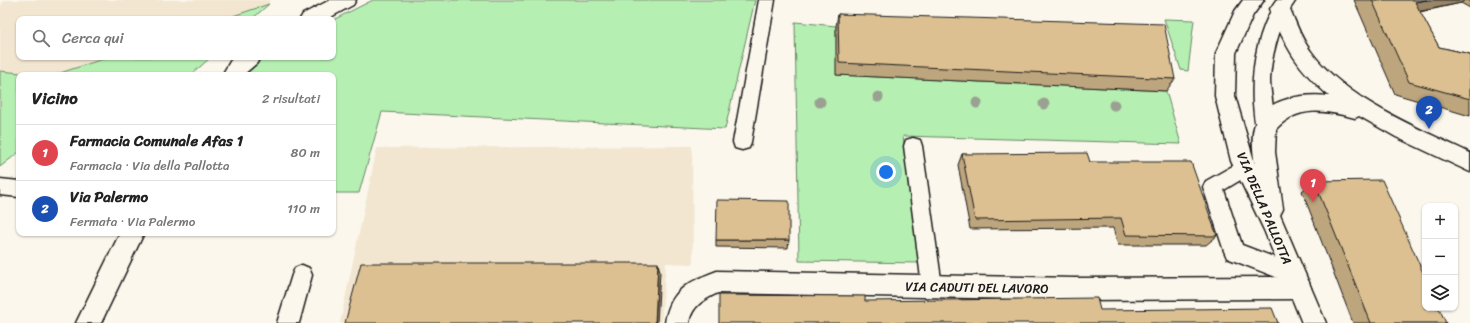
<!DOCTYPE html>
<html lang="it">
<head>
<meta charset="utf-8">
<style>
  :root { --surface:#fff; --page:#f6f6f6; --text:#222; --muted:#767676; --line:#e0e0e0; --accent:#0f766e }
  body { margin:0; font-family:Sriracha,sans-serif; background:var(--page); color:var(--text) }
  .controls { position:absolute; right:12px; bottom:12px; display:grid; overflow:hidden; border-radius:8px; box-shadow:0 1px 3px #0004 }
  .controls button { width:36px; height:36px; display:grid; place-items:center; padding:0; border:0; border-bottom:1px solid var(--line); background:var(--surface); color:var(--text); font:20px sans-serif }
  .you { position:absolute; left:886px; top:172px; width:14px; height:14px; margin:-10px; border:3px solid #fff; border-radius:50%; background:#1a73e8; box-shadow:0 0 0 6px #1a73e833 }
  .badge { display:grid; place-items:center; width:26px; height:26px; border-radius:50%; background:var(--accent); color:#fff; font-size:13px; font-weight:700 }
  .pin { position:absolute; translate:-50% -33px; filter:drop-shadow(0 1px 2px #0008) }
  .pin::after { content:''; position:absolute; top:21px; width:14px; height:12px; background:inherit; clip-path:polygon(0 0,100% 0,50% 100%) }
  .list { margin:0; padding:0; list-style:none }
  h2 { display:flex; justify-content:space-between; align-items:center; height:52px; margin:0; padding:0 16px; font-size:17px }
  h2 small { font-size:13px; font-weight:400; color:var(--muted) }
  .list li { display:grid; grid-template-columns:26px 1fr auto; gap:12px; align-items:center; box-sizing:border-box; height:56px; padding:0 16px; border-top:1px solid var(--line) }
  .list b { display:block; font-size:15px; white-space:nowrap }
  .list p { margin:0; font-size:13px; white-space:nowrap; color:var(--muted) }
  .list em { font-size:13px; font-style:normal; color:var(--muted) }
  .icon { flex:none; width:22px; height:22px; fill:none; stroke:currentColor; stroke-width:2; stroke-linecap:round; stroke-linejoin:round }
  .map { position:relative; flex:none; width:1470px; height:323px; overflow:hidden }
  .search { position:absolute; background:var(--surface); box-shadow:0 1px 3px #0004; left:16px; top:16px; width:320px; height:44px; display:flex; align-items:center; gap:10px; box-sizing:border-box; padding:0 14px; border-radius:8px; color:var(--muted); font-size:15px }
  .panel { position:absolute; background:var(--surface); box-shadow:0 1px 3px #0004; left:16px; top:72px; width:320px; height:164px; border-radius:8px }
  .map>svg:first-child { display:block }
  .built { fill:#f2e6d1 }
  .green { fill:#b6efb2; stroke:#698667 }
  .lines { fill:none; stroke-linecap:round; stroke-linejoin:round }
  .lane-casing { stroke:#1c1c1c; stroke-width:3 }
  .street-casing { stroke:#1c1c1c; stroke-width:3 }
  .secondary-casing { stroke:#1c1c1c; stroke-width:3 }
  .lane { fill:#fbf7ec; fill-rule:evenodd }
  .street { fill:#fbf7ec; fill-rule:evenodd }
  .secondary { fill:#fbf7ec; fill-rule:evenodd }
  .tree { fill:#9aa192 }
  .wall { fill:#bda57d; stroke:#1c1c1c }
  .shaded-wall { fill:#9a8666; stroke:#1c1c1c }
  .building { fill:#dcc091; stroke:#1c1c1c }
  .labels { text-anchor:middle; stroke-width:4; stroke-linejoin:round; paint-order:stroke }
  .street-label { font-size:13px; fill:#1c1c1c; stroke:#fbf7ec }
</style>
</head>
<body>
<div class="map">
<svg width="1470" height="323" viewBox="0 0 1470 323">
  <rect width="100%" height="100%" fill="#fbf7ec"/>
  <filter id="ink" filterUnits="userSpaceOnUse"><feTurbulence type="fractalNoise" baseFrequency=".025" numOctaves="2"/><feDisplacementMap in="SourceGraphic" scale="8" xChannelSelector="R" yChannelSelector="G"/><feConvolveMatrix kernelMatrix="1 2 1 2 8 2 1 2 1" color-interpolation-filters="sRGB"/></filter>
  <g filter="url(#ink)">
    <path class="built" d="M4,0H269V4L224,19H19V57H109L54,75L0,71V7Z
      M692,146L693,264L666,263L661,323H340L377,148Z"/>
    <path class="green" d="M373,0H755L725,129L382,112L359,193H333V75H245L250,65L265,57H333V20Z
      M269,4L252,19H224Z
      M1164,19L1194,20L1188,71L1181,70Z
      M795,22L836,26L837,75L1166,91L1181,144L903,136L920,263L799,261Z
      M109,57H211L191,75H54Z
      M0,71L42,75H19V152L0,167Z"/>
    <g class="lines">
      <defs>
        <path id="lane" d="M759,0H775L751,142L749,148L742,150L735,148L733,142Z
          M1280,3L1286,5L1288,9C1279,32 1271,55 1270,80C1270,94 1277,120 1272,131L1265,134L1258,131C1254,123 1254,113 1253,104C1251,69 1257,35 1274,5Z
          M913,138L920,140L922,146L942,286L939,293L932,296L925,293L922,286L904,146L906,140Z
          M1245,159L1252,161L1255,167L1252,173L1224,190L1242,245L1300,267L1303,274L1300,281L1293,284L1286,281L1227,258L1224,251L1203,187L1206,181Z
          M0,179L19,181V197L0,195Z
          M302,265L309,268L312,275L299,323H277L292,275L295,268Z"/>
        <path id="street" d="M330,0H356L353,5L327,19H300L303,14Z
          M235,57H260L257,63L243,75H222L231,60Z
          M120,233H144L101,323H76Z
          M717,271L1075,278L1299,277L1308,280L1311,288L1308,296L1299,299L1075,300L718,293C703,300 692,306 689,323H665C670,290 688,282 717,271Z"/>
        <path id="secondary" d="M1243,0H1264L1253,15L1236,53L1235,96L1255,164C1253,153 1251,135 1255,124C1266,98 1304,93 1329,96C1297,68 1286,48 1270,9L1276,0H1296L1290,9C1296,23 1301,38 1310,50C1345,100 1417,127 1470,153V172L1396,137L1359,116L1355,118C1326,110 1298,105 1276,129L1275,152L1283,209L1280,215L1326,323H1302L1264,230L1231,161L1215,96L1216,53L1235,11Z"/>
      </defs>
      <use href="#lane" class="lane-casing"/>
      <use href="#street" class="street-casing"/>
      <use href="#secondary" class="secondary-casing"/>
      <use href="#lane" class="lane"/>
      <use href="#street" class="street"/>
      <use href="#secondary" class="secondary"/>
    </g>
    <g class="tree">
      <circle cx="878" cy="97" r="5.5"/>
      <circle cx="820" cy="102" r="5.5"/>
      <circle cx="977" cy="103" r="5.5"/>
      <circle cx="1044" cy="104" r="5.5"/>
      <circle cx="1114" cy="105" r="5.5"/>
    </g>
    <path class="wall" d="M1354,0H1470V8L1461,3L1420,12L1439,47L1470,54V116L1395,94Z
      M838,14L1175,79L1166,91L836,75V26Z
      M962,154L1090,162L1217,236L1206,245H1118L1113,228L970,229L958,165Z
      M1314,181L1446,323H1353L1302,191Z
      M716,240H789L788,248L716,247Z"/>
    <path class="shaded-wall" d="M1427,0H1465L1461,3L1402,15L1415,2Z
      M658,263L660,272L657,323H655Z"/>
    <path class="building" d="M1372,0H1427L1415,2L1439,47L1470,54V99L1409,82Z
      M838,14L1164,24L1175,79L839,63Z
      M1087,153L1090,162H1191L1217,236L1126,235L1121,218L975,220L962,154Z
      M1382,180L1425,277V308H1439L1446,323H1371L1314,181Z
      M717,200L789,201V240H716Z
      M361,263H658L655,323H345Z
      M719,295L865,296V301L1097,298L1100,310L1272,308L1278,323H719Z"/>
  </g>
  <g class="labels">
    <g class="street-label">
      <text transform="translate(1265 208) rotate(67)" y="5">VIA DELLA PALLOTTA</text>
      <text transform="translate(977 287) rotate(1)" y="5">VIA CADUTI DEL LAVORO</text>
    </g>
  </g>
</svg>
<div class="controls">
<button>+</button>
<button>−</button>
<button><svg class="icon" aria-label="layers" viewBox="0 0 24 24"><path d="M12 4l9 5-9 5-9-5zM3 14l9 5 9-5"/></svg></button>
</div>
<div class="you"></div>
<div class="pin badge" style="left:1313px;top:202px;background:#e0444e">1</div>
<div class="pin badge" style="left:1429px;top:129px;background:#1a4fb4">2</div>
<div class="search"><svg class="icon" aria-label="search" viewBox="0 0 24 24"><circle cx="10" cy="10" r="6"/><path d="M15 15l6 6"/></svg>Cerca qui</div>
<section class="panel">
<h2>Vicino<small>2 risultati</small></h2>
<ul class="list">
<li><span class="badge" style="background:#e0444e">1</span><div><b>Farmacia Comunale Afas 1</b><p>Farmacia · Via della Pallotta</p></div><em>80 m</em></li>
<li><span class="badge" style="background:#1a4fb4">2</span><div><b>Via Palermo</b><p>Fermata · Via Palermo</p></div><em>110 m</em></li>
</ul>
</section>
</div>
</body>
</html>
